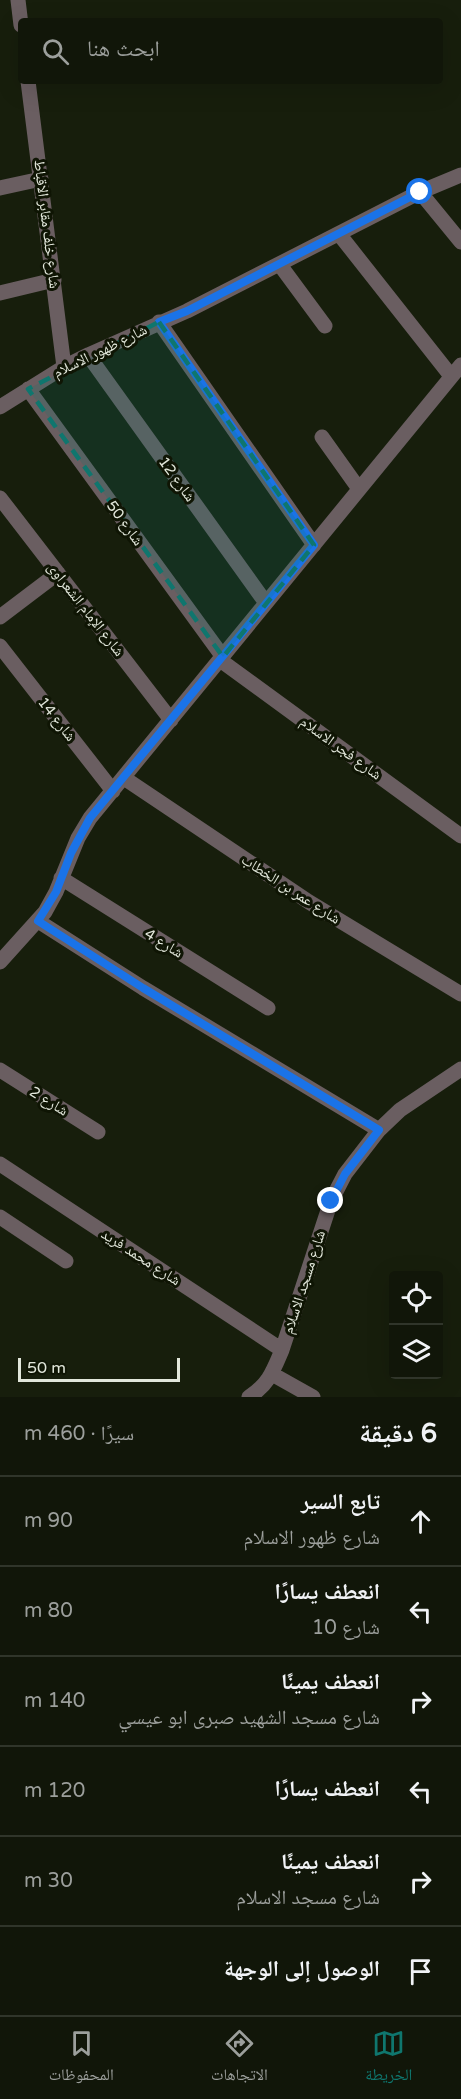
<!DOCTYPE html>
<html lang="ar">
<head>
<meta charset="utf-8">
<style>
  :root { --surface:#111609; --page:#1a1f12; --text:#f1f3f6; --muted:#9c9f9c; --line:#30352a; --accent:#0f766e }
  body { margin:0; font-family:"Varela Round","Noto Naskh Arabic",sans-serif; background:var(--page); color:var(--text); direction:rtl }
  .controls { position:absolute; right:18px; bottom:18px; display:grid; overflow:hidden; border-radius:6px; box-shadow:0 6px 24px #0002 }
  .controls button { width:54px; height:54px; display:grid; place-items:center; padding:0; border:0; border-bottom:2px solid var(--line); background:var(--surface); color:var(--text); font:30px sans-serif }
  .scale { position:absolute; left:18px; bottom:15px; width:162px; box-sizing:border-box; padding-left:6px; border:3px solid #e2e7db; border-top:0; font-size:16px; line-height:21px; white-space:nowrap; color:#e2e7db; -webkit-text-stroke:4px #0f1504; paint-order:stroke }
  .stop { position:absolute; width:18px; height:18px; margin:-14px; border:4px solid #1a73e8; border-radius:50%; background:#fff }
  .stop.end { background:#1a73e8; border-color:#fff; box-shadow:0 2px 6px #0008 }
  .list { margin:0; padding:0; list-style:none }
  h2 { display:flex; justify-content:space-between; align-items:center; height:78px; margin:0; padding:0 24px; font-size:26px }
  h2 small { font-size:20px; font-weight:400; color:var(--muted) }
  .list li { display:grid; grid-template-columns:39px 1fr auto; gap:18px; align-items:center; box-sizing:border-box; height:90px; padding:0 24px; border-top:2px solid var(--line) }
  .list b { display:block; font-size:22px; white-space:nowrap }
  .list p { margin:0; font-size:20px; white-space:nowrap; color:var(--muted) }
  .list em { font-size:20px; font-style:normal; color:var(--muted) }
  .icon { flex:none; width:33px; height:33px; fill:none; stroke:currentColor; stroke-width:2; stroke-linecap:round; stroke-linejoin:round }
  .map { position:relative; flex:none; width:461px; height:1397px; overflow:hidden; direction:ltr }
  .search { position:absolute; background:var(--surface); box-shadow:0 6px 24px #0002; left:18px; right:18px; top:18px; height:66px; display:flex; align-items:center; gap:15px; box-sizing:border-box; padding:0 21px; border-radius:6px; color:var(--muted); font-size:22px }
  .sheet { height:618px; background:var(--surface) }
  nav { display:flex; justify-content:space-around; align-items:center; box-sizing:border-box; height:84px; border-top:2px solid var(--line); background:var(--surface); font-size:16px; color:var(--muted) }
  nav a { display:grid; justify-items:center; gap:3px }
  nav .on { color:var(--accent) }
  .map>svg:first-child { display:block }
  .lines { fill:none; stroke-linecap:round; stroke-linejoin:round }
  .minor { stroke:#6a5e61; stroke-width:15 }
  .route { stroke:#1a73e8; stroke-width:8 }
  .marked { fill:#0f766e; fill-opacity:0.2; stroke:#0f766e; stroke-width:4.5; stroke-dasharray:12 8; stroke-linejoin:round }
  .labels { text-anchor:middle; stroke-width:6; stroke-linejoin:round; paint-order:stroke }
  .street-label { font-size:15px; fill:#e2e7db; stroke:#0f1504 }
</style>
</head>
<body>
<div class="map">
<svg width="461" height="1397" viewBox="0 0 461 1397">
  <rect width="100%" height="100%" fill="#171e0c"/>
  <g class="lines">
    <path class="minor" d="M18,0L21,25
      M28,81L64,367
      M0,188L41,179
      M420,192L461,242
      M339,234L451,376
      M280,265L325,326
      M0,293L54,280
      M159,322L314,545
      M88,355L266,603
      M28,389L223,657
      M0,407L64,367L88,355L187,311L420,192L461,175
      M322,437L359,489
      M0,498L171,720
      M0,617L58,573
      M0,646L113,791
      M220,660L461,836
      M124,778L309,902L461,994
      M61,878L268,1008
      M38,921L143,988L379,1130
      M0,962L45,912L56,892L78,838L90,818L461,365
      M0,1070L98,1132
      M0,1164L282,1350
      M0,1217L66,1261
      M272,1374L313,1397
      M249,1397C269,1384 273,1371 282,1350L331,1201L345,1174L379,1130L400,1110L461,1069"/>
  </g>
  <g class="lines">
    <path class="route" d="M331,1201L345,1174L379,1130L143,988L38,921L56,892L71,853L90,818L314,545L159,322L187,311L420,192"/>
  </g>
  <path class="marked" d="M159,322L314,545L223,657L28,389Z"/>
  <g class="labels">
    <g class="street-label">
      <text transform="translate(47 224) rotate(83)" y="5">شارع خلف مقابر الاقباط</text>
      <text transform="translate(100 351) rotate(-26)" y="5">شارع ظهور الاسلام</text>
      <text transform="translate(177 479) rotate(54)" y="5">شارع 12</text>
      <text transform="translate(125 523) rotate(54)" y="5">شارع 50</text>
      <text transform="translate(86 609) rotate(52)" y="5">شارع الإمام الشعراوى</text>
      <text transform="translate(57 719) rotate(52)" y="5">شارع 14</text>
      <text transform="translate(341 748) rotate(36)" y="5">شارع فجر الاسلام</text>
      <text transform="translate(291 889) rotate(33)" y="5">شارع عمر بن الخطاب</text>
      <text transform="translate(164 943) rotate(32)" y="5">شارع 4</text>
      <text transform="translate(49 1101) rotate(32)" y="5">شارع 2</text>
      <text transform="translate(141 1257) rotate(33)" y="5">شارع محمد فريد</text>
      <text transform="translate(304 1282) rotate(-72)" y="5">شارع مسجد الاسلام</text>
    </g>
  </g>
</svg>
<div class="controls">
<button><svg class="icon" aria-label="locate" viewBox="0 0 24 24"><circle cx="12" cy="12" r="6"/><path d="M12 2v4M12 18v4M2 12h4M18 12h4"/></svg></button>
<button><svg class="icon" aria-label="layers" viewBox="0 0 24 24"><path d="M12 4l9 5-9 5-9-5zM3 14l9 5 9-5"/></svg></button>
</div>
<div class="scale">50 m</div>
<div class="stop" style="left:420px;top:192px"></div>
<div class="stop end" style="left:331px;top:1201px"></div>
<div class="search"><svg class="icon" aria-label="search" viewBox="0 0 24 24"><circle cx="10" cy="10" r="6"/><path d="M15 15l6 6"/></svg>ابحث هنا</div>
</div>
<section class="sheet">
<h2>6 دقيقة<small>سيرًا · 460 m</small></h2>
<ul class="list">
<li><svg class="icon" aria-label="ahead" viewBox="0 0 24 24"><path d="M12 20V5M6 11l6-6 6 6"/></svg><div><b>تابع السير</b><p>شارع ظهور الاسلام</p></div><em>90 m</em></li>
<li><svg class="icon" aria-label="left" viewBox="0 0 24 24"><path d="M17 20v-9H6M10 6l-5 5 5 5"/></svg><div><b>انعطف يسارًا</b><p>شارع 10</p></div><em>80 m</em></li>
<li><svg class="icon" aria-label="right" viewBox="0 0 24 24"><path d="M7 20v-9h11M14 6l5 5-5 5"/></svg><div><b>انعطف يمينًا</b><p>شارع مسجد الشهيد صبرى ابو عيسي</p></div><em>140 m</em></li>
<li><svg class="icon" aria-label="left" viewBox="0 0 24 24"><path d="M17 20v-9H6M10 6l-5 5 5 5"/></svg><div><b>انعطف يسارًا</b></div><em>120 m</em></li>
<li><svg class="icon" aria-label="right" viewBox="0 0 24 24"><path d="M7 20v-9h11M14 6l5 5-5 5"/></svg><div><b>انعطف يمينًا</b><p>شارع مسجد الاسلام</p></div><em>30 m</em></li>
<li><svg class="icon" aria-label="arrive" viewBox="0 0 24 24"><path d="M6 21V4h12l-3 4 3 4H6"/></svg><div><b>الوصول إلى الوجهة</b></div></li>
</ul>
</section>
<nav>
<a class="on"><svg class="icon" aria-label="map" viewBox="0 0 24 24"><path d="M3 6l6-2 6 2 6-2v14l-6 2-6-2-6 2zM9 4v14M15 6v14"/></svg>الخريطة</a>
<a><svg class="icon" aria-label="directions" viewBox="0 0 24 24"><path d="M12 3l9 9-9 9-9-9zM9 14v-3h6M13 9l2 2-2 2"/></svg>الاتجاهات</a>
<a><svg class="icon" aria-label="saved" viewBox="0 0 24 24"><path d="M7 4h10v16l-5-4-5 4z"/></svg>المحفوظات</a>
</nav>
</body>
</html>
